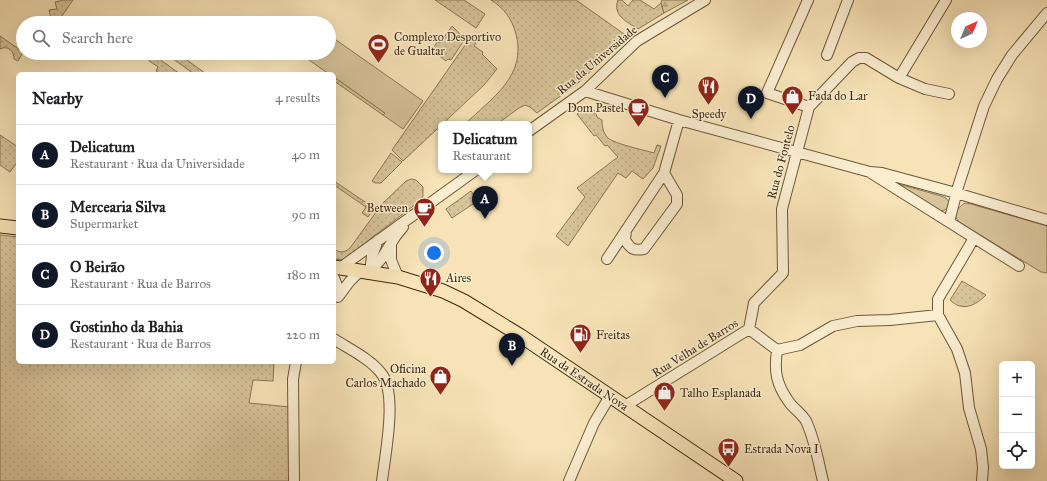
<!DOCTYPE html>
<html lang="en">
<head>
<meta charset="utf-8">
<style>
  :root { --surface:#fff; --page:#f6f6f6; --text:#202124; --muted:#757577; --line:#e0e0e0; --accent:#111827 }
  body { margin:0; font-family:"IM FELL Great Primer",serif; background:var(--page); color:var(--text) }
  .controls { position:absolute; right:12px; bottom:12px; display:grid; overflow:hidden; border-radius:6px; box-shadow:0 4px 16px #0002 }
  .controls button { width:36px; height:36px; display:grid; place-items:center; padding:0; border:0; border-bottom:1px solid var(--line); background:var(--surface); color:var(--text); font:20px sans-serif }
  .compass { position:absolute; left:951px; top:12px; width:36px; height:36px; border-radius:50%; background:var(--surface); box-shadow:0 4px 16px #0002; rotate:44deg }
  .you { position:absolute; left:434px; top:253px; width:14px; height:14px; margin:-10px; border:3px solid #fff; border-radius:50%; background:#1a73e8; box-shadow:0 0 0 6px #1a73e833 }
  .badge { display:grid; place-items:center; width:26px; height:26px; border-radius:50%; background:var(--accent); color:#fff; font-size:13px; font-weight:700 }
  .pin { position:absolute; translate:-50% -33px; filter:drop-shadow(0 1px 2px #0008) }
  .pin::after { content:''; position:absolute; top:21px; width:14px; height:12px; background:inherit; clip-path:polygon(0 0,100% 0,50% 100%) }
  .popup { position:absolute; left:438px; top:121px; width:94px; height:52px; box-sizing:border-box; display:grid; place-content:center; border-radius:6px; background:var(--surface); filter:drop-shadow(0 1px 3px #0005); font-size:13px; white-space:nowrap; color:var(--muted) }
  .popup b { font-size:15px; color:var(--text) }
  .popup::after { content:''; position:absolute; left:50%; top:100%; margin-left:-8px; border:8px solid transparent; border-top-color:var(--surface) }
  .list { margin:0; padding:0; list-style:none }
  h2 { display:flex; justify-content:space-between; align-items:center; height:52px; margin:0; padding:0 16px; font-size:17px }
  h2 small { font-size:13px; font-weight:400; color:var(--muted) }
  .list li { display:grid; grid-template-columns:26px 1fr auto; gap:12px; align-items:center; box-sizing:border-box; height:60px; padding:0 16px; border-top:1px solid var(--line) }
  .list b { display:block; font-size:15px; white-space:nowrap }
  .list p { margin:0; font-size:13px; white-space:nowrap; color:var(--muted) }
  .list em { font-size:13px; font-style:normal; color:var(--muted) }
  .icon { flex:none; width:22px; height:22px; fill:none; stroke:currentColor; stroke-width:2; stroke-linecap:round; stroke-linejoin:round }
  .map { position:relative; flex:none; width:1047px; height:481px; overflow:hidden }
  .search { position:absolute; background:var(--surface); box-shadow:0 4px 16px #0002; left:16px; top:16px; width:320px; height:44px; display:flex; align-items:center; gap:10px; box-sizing:border-box; padding:0 14px; border-radius:22px; color:var(--muted); font-size:15px }
  .panel { position:absolute; background:var(--surface); box-shadow:0 4px 16px #0002; left:16px; top:72px; width:320px; height:292px; border-radius:6px }
  .map>svg:first-child { display:block }
  .grass { fill:url(#grass-dots); stroke:#8b7754 }
  .forest { fill:url(#forest-firs); stroke:#8b7754 }
  .garden { fill:#d8c49a; stroke:#8b7754 }
  .lines { fill:none; stroke-linecap:round; stroke-linejoin:round }
  .minor-casing { stroke:#6c5839; stroke-width:12 }
  .major-casing { stroke:#3e2a0f; stroke-width:15 }
  .minor { stroke:#faedd0; stroke-width:10 }
  .major { stroke:#f7e3b7; stroke-width:13 }
  .labels { text-anchor:middle; stroke-width:3; stroke-linejoin:round; paint-order:stroke }
  .poi-label { font-size:12px; fill:#3e2a0f; stroke:#faedd0; text-anchor:start }
  .street-label { font-size:12px; fill:#3e2a0f; stroke:#faedd0 }
</style>
</head>
<body>
<div class="map">
<svg width="1047" height="481" viewBox="0 0 1047 481">
  <defs>
    <pattern id="grass-dots" width="8" height="8" patternUnits="userSpaceOnUse"><rect width="8" height="8" fill="#d8c49a"/><path d="M2 2h.1M6 6h.1" fill="none" stroke="#baa984" stroke-width="1.8" stroke-linecap="round"/></pattern>
    <pattern id="forest-firs" width="22" height="20" patternUnits="userSpaceOnUse"><rect width="22" height="20" fill="#d8c49a"/><path d="M5 1l3.5 6h-7zM16 11l3.5 6h-7z" fill="#baa984"/></pattern>
  </defs>
  <rect width="100%" height="100%" fill="#f7e3b7"/>
  <filter id="stains"><feTurbulence type="fractalNoise" baseFrequency=".005" numOctaves="4"/><feColorMatrix values="0 0 0 0 .2 0 0 0 0 .09 0 0 0 0 .02 0 0 0 .5 -.17"/></filter>
  <radialGradient id="worn" r=".72"><stop offset=".6" stop-color="#630" stop-opacity="0"/><stop offset="1" stop-color="#630" stop-opacity=".3"/></radialGradient>
  <path class="grass" d="M64,0H73L57,23H52L49,10L57,9L55,2Z
    M435,0H464L485,14L476,28Z
    M491,0H576L624,34V40L577,84L537,113L530,107L525,105L519,108L497,124H465C492,98 527,76 516,34C512,19 504,8 491,0Z
    M618,0H622L628,6L633,0H640L654,9L661,3L664,13L638,29C627,22 612,15 618,0Z
    M452,26L465,39L451,60L448,59L446,61L432,50L437,42L440,43Z
    M0,36L23,52L18,61L14,59C14,51 8,45 0,49Z
    M470,38L476,43L474,46L483,52L482,54L497,69L484,85L403,161L392,150Z
    M146,53H151L180,74H161L156,71L158,67L144,57Z
    M165,53H177L205,73L204,74H194Z
    M334,77L385,113L383,115L334,81Z
    M585,109L595,111L597,117L602,120C602,126 603,133 608,138C615,144 644,150 654,153L657,145L661,146L653,168L643,179L632,171L626,178L618,173L568,246L556,236L585,197L577,188L618,157L607,145L605,146L596,135L594,136L577,114Z
    M0,135L18,147V161L10,172L0,165Z
    M391,153L402,162L381,183H375L372,181Z
    M411,179L416,180L423,187V196L421,200L343,260L334,259V249C340,253 344,253 350,248L382,204L406,181Z
    M334,181L374,208L368,217L362,213L366,207L334,185Z
    M471,191L480,204L479,209L478,210L473,204L452,218L446,209Z
    M0,235L18,237V362H274L273,381L253,380L249,403L290,407V481H0Z
    M962,281L986,295C975,306 962,312 950,300Z"/>
  <path class="forest" d="M662,0H688L664,13L661,3Z"/>
  <path class="garden" d="M329,35L423,101L403,129L383,115L385,113L334,77V74H329L299,53H329Z
    M895,183L941,196L946,198L949,202V206L945,210L940,211Z
    M965,203L971,204L1047,226V273L1041,272L959,222L956,218C956,211 958,207 965,203Z"/>
  <g class="lines">
    <defs>
      <path id="minor" d="M808,0L767,93L809,107
        M946,0L899,78L925,89L949,94
        M827,55L848,0
        M585,91L679,120L870,172L882,173L956,193L1047,220
        M529,131L585,91L637,41L705,0
        M871,173L1019,266
        M949,222L958,187L984,106L997,79L1012,55L1047,13
        M626,230L625,240C631,249 633,251 644,249L677,204V195L664,173
        M974,238L938,299V315L957,349L965,373L969,408L981,449L983,467L982,481
        M391,245V260L398,277
        M607,259L664,173L679,120
        M340,268L476,170
        M370,272L382,258L395,237L403,227
        M370,272L372,256L378,240
        M334,278L338,288V297L350,281L360,271
        M749,329L754,303L783,273L782,209L809,107L852,62L859,58H866L899,78
        M334,339C349,349 369,358 381,373C398,393 385,455 382,481
        M777,350C774,371 776,384 789,402C794,409 802,414 806,421C815,440 818,461 823,481
        M625,406L749,329L777,350L800,345L833,326L857,321L890,320L938,315
        M294,481L293,379L296,362
        M569,481L594,423L610,396"/>
      <path id="major" d="M0,226L18,228
        M334,267L398,277L443,291L464,301L521,336L736,481"/>
    </defs>
    <use href="#minor" class="minor-casing"/>
    <use href="#major" class="major-casing"/>
    <use href="#minor" class="minor"/>
    <use href="#major" class="major"/>
  </g>
  <defs>
    <symbol id="stadium-pin" viewBox="-11 -11 22 30"><path d="M0 17L-7.5 6A9.5 9.5 0 1 1 7.5 6Z" fill="#8f2418" stroke="#faedd0"/><path d="M0-5a6.5 5 0 1 0 0 10a6.5 5 0 1 0 0-10ZM-3.5-1.8h7v3.6h-7Z" fill="#fff"/></symbol>
    <symbol id="restaurant-pin" viewBox="-11 -11 22 30"><path d="M0 17L-7.5 6A9.5 9.5 0 1 1 7.5 6Z" fill="#8f2418" stroke="#faedd0"/><path d="M-5-6h1v4h1v-4h1v4h1v-4h1v5L-1.5 .5V6h-2V.5L-5-1ZM5-6V6H3V1.5H1.5Q1.5-4 5-6Z" fill="#fff"/></symbol>
    <symbol id="shop-pin" viewBox="-11 -11 22 30"><path d="M0 17L-7.5 6A9.5 9.5 0 1 1 7.5 6Z" fill="#8f2418" stroke="#faedd0"/><path d="M-5-2.5h2.3a2.7 3.5 0 0 1 5.4 0H5L5.5 6h-11ZM-1.5-2.5h3a1.5 2.3 0 0 0-3 0Z" fill="#fff"/></symbol>
    <symbol id="cafe-pin" viewBox="-11 -11 22 30"><path d="M0 17L-7.5 6A9.5 9.5 0 1 1 7.5 6Z" fill="#8f2418" stroke="#faedd0"/><path d="M-5.5-4.5H6V0H3Q3 3.5 0 3.5H-2.5Q-5.5 3.5-5.5 0ZM3-3.2v2h1.7v-2ZM-6 4.5H4V6H-6Z" fill="#fff"/></symbol>
    <symbol id="fuel-pin" viewBox="-11 -11 22 30"><path d="M0 17L-7.5 6A9.5 9.5 0 1 1 7.5 6Z" fill="#8f2418" stroke="#faedd0"/><path d="M-5.5-6h7V0h2V4h1.3V-2.5L3-4.5l.8-.8L6-3V5H2.5V1h-1V6h-7ZM-4.2-4.7v3.2H.2V-4.7Z" fill="#fff"/></symbol>
    <symbol id="bus-pin" viewBox="-11 -11 22 30"><path d="M0 17L-7.5 6A9.5 9.5 0 1 1 7.5 6Z" fill="#8f2418" stroke="#faedd0"/><path d="M-5-6H5V4H4V6H2V4H-2V6H-4V4H-5ZM-3.5-4V0h7V-4ZM-3.5 1.2v1.5H-2V1.2ZM2 1.2v1.5H3.5V1.2Z" fill="#fff"/></symbol>
  </defs>
  <g fill-rule="evenodd">
    <use href="#stadium-pin" x="366" y="32" width="25" height="34"/>
    <use href="#restaurant-pin" x="696" y="74" width="25" height="34"/>
    <use href="#shop-pin" x="780" y="84" width="25" height="34"/>
    <use href="#cafe-pin" x="626" y="96" width="25" height="34"/>
    <use href="#cafe-pin" x="412" y="196" width="25" height="34"/>
    <use href="#restaurant-pin" x="418" y="266" width="25" height="34"/>
    <use href="#fuel-pin" x="568" y="322" width="25" height="34"/>
    <use href="#shop-pin" x="428" y="364" width="25" height="34"/>
    <use href="#shop-pin" x="652" y="380" width="25" height="34"/>
    <use href="#bus-pin" x="716" y="436" width="25" height="34"/>
  </g>
  <g class="labels">
    <g class="poi-label">
      <text x="394" y="41">Complexo Desportivo<tspan x="394" dy="14">de Gualtar</tspan></text>
      <text x="808" y="100">Fada do Lar</text>
      <text x="624" y="112" text-anchor="end">Dom Pastel</text>
      <text x="709" y="118" text-anchor="middle">Speedy</text>
      <text x="408" y="212" text-anchor="end">Between</text>
      <text x="446" y="282">Aires</text>
      <text x="596" y="339">Freitas</text>
      <text x="426" y="373" text-anchor="end">Oficina<tspan x="426" dy="14">Carlos Machado</tspan></text>
      <text x="680" y="397">Talho Esplanada</text>
      <text x="744" y="453">Estrada Nova I</text>
    </g>
    <g class="street-label">
      <text transform="translate(597 60) rotate(-40)" y="4">Rua da Universidade</text>
      <text transform="translate(781 162) rotate(-75)" y="4">Rua do Fontelo</text>
      <text transform="translate(695 348) rotate(-32)" y="4">Rua Velha de Barros</text>
      <text transform="translate(584 379) rotate(34)" y="4">Rua da Estrada Nova</text>
    </g>
  </g>
  <rect width="100%" height="100%" filter="url(#stains)"/>
  <rect width="100%" height="100%" fill="url(#worn)"/>
</svg>
<div class="controls">
<button>+</button>
<button>−</button>
<button><svg class="icon" aria-label="locate" viewBox="0 0 24 24"><circle cx="12" cy="12" r="6"/><path d="M12 2v4M12 18v4M2 12h4M18 12h4"/></svg></button>
</div>
<svg class="compass" viewBox="-18 -18 36 36"><path d="M0-13l5 13h-10z" fill="#e53935"/><path d="M0 13l5-13h-10z" fill="#757577"/></svg>
<div class="you"></div>
<div class="pin badge" style="left:485px;top:219px">A</div>
<div class="popup"><b>Delicatum</b>Restaurant</div>
<div class="pin badge" style="left:512px;top:366px">B</div>
<div class="pin badge" style="left:665px;top:98px">C</div>
<div class="pin badge" style="left:751px;top:119px">D</div>
<div class="search"><svg class="icon" aria-label="search" viewBox="0 0 24 24"><circle cx="10" cy="10" r="6"/><path d="M15 15l6 6"/></svg>Search here</div>
<section class="panel">
<h2>Nearby<small>4 results</small></h2>
<ul class="list">
<li><span class="badge">A</span><div><b>Delicatum</b><p>Restaurant · Rua da Universidade</p></div><em>40 m</em></li>
<li><span class="badge">B</span><div><b>Mercearia Silva</b><p>Supermarket</p></div><em>90 m</em></li>
<li><span class="badge">C</span><div><b>O Beirão</b><p>Restaurant · Rua de Barros</p></div><em>180 m</em></li>
<li><span class="badge">D</span><div><b>Gostinho da Bahia</b><p>Restaurant · Rua de Barros</p></div><em>220 m</em></li>
</ul>
</section>
</div>
</body>
</html>
